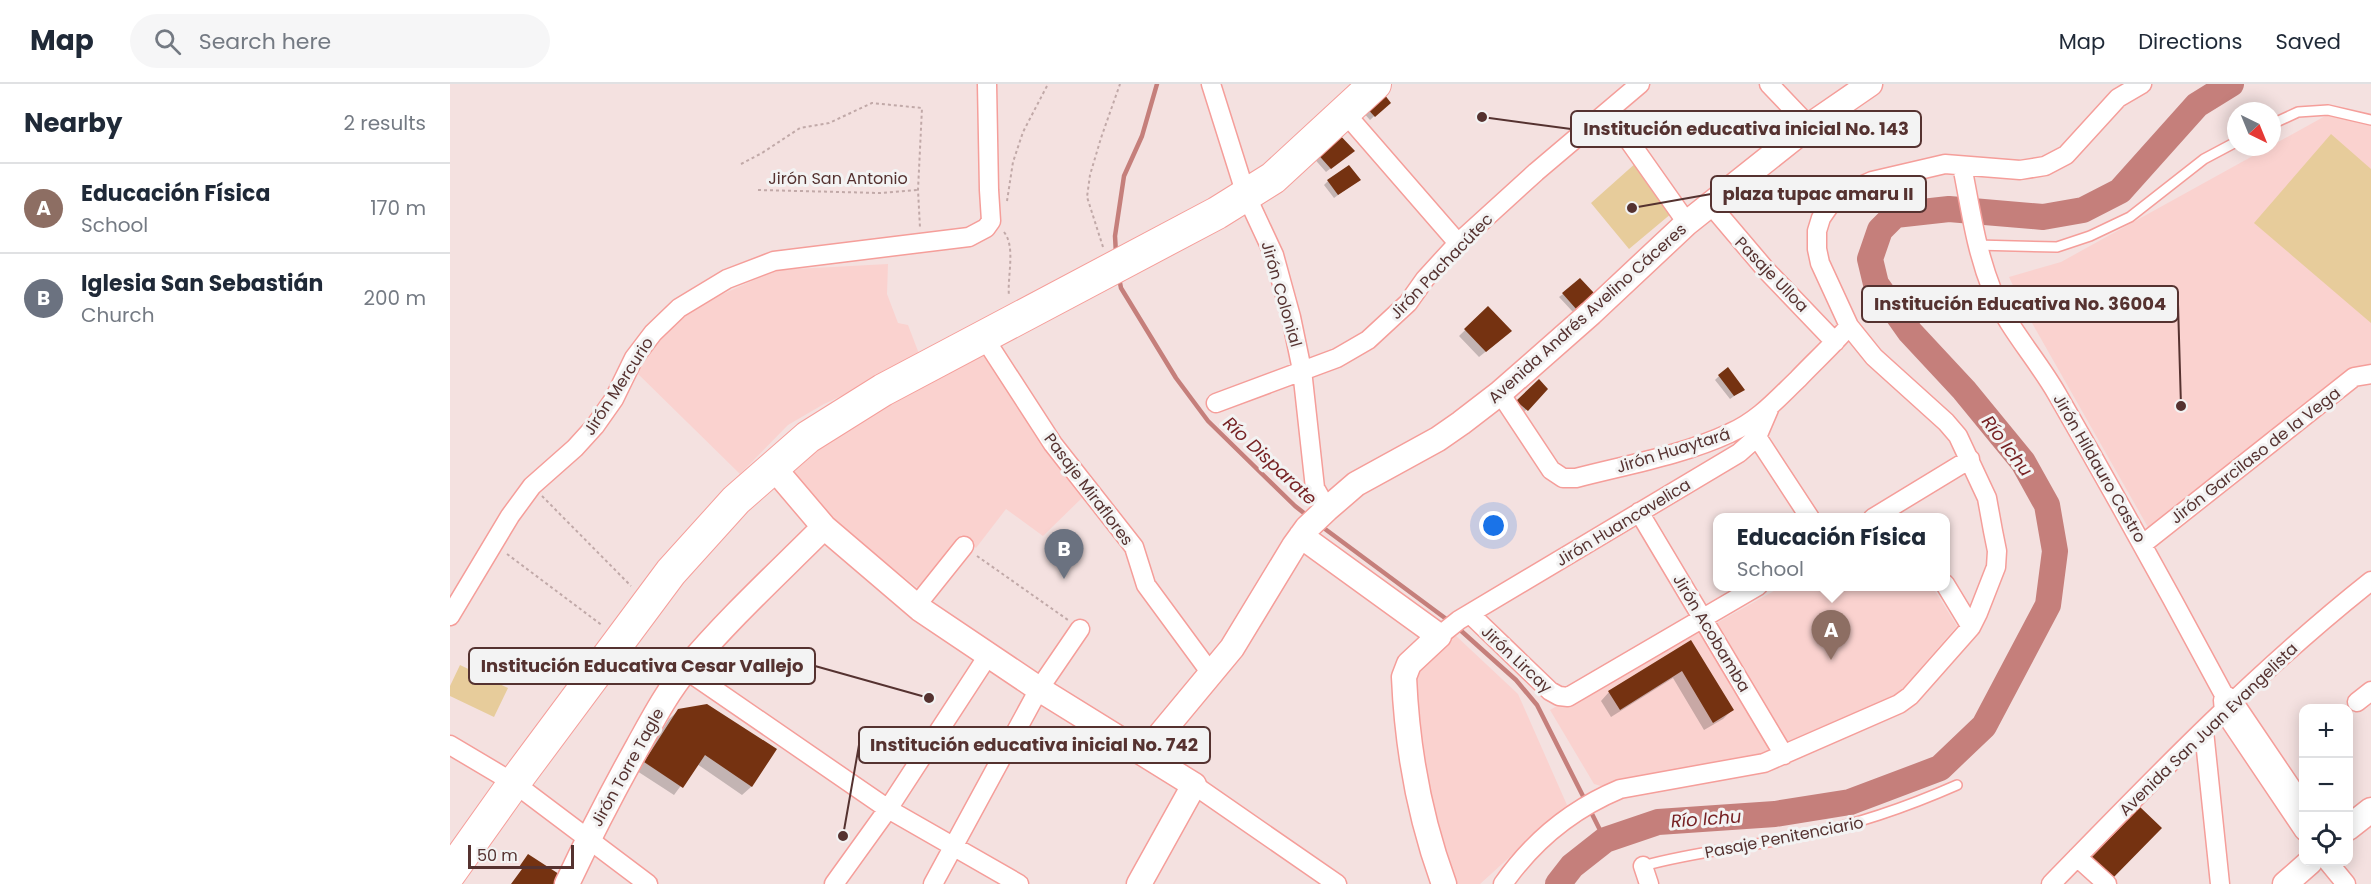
<!DOCTYPE html>
<html lang="en">
<head>
<meta charset="utf-8">
<style>
  :root { --surface:#fff; --page:#f6f6f7; --text:#1f2937; --muted:#747a83; --line:#e0e1e3; --accent:#db2777 }
  body { margin:0; font-family:Poppins,sans-serif; background:var(--page); color:var(--text) }
  .controls { position:absolute; right:18px; bottom:18px; display:grid; overflow:hidden; border-radius:12px; box-shadow:0 3px 15px #0003 }
  .controls button { width:54px; height:54px; display:grid; place-items:center; padding:0; border:0; border-bottom:2px solid var(--line); background:var(--surface); color:var(--text); font:30px sans-serif }
  .compass { position:absolute; left:1777px; top:18px; width:54px; height:54px; border-radius:50%; background:var(--surface); box-shadow:0 3px 15px #0003; rotate:137deg }
  .scale { position:absolute; left:18px; bottom:15px; width:106px; box-sizing:border-box; padding-left:6px; border:3px solid #553230; border-top:0; font-size:16px; line-height:21px; white-space:nowrap; color:#553230; -webkit-text-stroke:4px #f3f3f3; paint-order:stroke }
  .you { position:absolute; left:1044px; top:442px; width:21px; height:21px; margin:-15px; border:4px solid #fff; border-radius:50%; background:#1a73e8; box-shadow:0 0 0 9px #1a73e833 }
  .badge { display:grid; place-items:center; width:39px; height:39px; border-radius:50%; background:var(--accent); color:#fff; font-size:20px; font-weight:700 }
  .pin { position:absolute; translate:-50% -50px; filter:drop-shadow(0 2px 3px #0008) }
  .pin::after { content:''; position:absolute; top:32px; width:21px; height:18px; background:inherit; clip-path:polygon(0 0,100% 0,50% 100%) }
  .popup { position:absolute; left:1263px; top:429px; width:237px; height:78px; box-sizing:border-box; display:grid; place-content:center; border-radius:12px; background:var(--surface); filter:drop-shadow(0 2px 4px #0005); font-size:20px; white-space:nowrap; color:var(--muted) }
  .popup b { font-size:22px; color:var(--text) }
  .popup::after { content:''; position:absolute; left:50%; top:100%; margin-left:-12px; border:12px solid transparent; border-top-color:var(--surface) }
  .list { margin:0; padding:0; list-style:none }
  h2 { display:flex; justify-content:space-between; align-items:center; height:78px; margin:0; padding:0 24px; font-size:26px }
  h2 small { font-size:20px; font-weight:400; color:var(--muted) }
  .list li { display:grid; grid-template-columns:39px 1fr auto; gap:18px; align-items:center; box-sizing:border-box; height:90px; padding:0 24px; border-top:2px solid var(--line) }
  .list b { display:block; font-size:22px; white-space:nowrap }
  .list p { margin:0; font-size:20px; white-space:nowrap; color:var(--muted) }
  .list em { font-size:20px; font-style:normal; color:var(--muted) }
  .icon { flex:none; width:33px; height:33px; fill:none; stroke:currentColor; stroke-width:2; stroke-linecap:round; stroke-linejoin:round }
  .map { position:relative; flex:none; width:1921px; height:800px; overflow:hidden }
  header { display:flex; align-items:center; gap:36px; box-sizing:border-box; height:84px; padding:0 30px; background:var(--surface); border-bottom:2px solid var(--line) }
  header strong { font-size:28px }
  nav { display:flex; gap:33px; margin-inline-start:auto; font-size:21px }
  .search { width:420px; height:54px; background:var(--page); display:flex; align-items:center; gap:15px; box-sizing:border-box; padding:0 21px; border-radius:33px; color:var(--muted); font-size:22px }
  main { display:flex }
  aside { flex:1; background:var(--surface) }
  .map>svg:first-child { display:block }
  .built { fill:#fad2cf }
  .green { fill:#e7cc9b }
  .shadow { fill:#0003 }
  .lines { fill:none; stroke-linecap:round; stroke-linejoin:round }
  .stream { stroke:#c57f7b; stroke-width:4.5 }
  .river { stroke:#c57f7b; stroke-width:26 }
  .building { fill:#753211 }
  .lane-casing { stroke:#f59e9a; stroke-width:12 }
  .street-casing { stroke:#f59e9a; stroke-width:21 }
  .secondary-casing { stroke:#f59e9a; stroke-width:27 }
  .highway-casing { stroke:#f59e9a; stroke-width:34 }
  .path { stroke:#c1a9a8; stroke-width:2; stroke-dasharray:3 3; stroke-linecap:butt }
  .lane { stroke:#fff; stroke-width:9 }
  .street { stroke:#fff; stroke-width:18 }
  .secondary { stroke:#fff; stroke-width:24 }
  .highway { stroke:#fff; stroke-width:32 }
  .labels { text-anchor:middle; stroke-width:6; stroke-linejoin:round; paint-order:stroke }
  .street-label { font-size:16px; fill:#553230; stroke:#f3f3f3 }
  .water-label { font-size:18px; font-style:italic; fill:#772224; stroke:#f3f3f3 }
  .leader { fill:none; stroke:#553230; stroke-width:2 }
  .callout-dot { fill:#553230; stroke:#f3f3f3; stroke-width:2 }
  .callout { fill:#f3f3f3; stroke:#553230; stroke-width:2 }
  .callout-label { font-size:18px; text-anchor:middle; font-weight:bold; fill:#553230 }
</style>
</head>
<body>
<header>
<strong>Map</strong>
<div class="search"><svg class="icon" aria-label="search" viewBox="0 0 24 24"><circle cx="10" cy="10" r="6"/><path d="M15 15l6 6"/></svg>Search here</div>
<nav><a>Map</a><a>Directions</a><a>Saved</a></nav>
</header>
<main>
<aside>
<h2>Nearby<small>2 results</small></h2>
<ul class="list">
<li><span class="badge" style="background:#8d6e63">A</span><div><b>Educación Física</b><p>School</p></div><em>170 m</em></li>
<li><span class="badge" style="background:#6b7280">B</span><div><b>Iglesia San Sebastián</b><p>Church</p></div><em>200 m</em></li>
</ul>
</aside>
<div class="map">
<svg width="1921" height="800" viewBox="0 0 1921 800">
  <rect width="100%" height="100%" fill="#f4e1e0"/>
  <path class="built" d="M1877,31L1921,42V284L1901,283L1699,445L1574,225L1559,193L1611,178Z
    M438,180L437,210L448,239L458,241L471,275L374,320L338,341L290,390L184,286L223,236L264,214L326,186Z
    M534,263L635,411L593,452L556,425L526,464L512,451L469,505L377,432L337,383Z
    M1482,502L1507,542L1447,611L1338,657L1330,656L1265,540L1331,503Z
    M1254,535L1332,667L1234,694L1151,702L1144,700L1100,626Z
    M1004,550L1068,610L1117,721L1030,800H1000L992,774L974,677L964,603L968,586Z"/>
  <path class="green" d="M1881,50L1921,85V239L1804,139Z
    M1187,78L1222,129L1179,165L1141,119Z
    M10,581L58,604L44,633L0,612V602Z"/>
  <path class="shadow" d="M939,18L920,36L911,26Z
    M899,70L876,88L861,71Z
    M909,96L884,114L874,101L878,97Z
    M1142,209L1123,228L1109,213L1113,210Z
    M1038,224L1054,253L1029,273L1009,252Z
    M1269,292L1293,306L1280,315L1265,296Z
    M1089,297L1096,305L1073,329L1064,322Z
    M1240,559L1282,626L1273,635L1254,646L1223,594L1161,633L1151,617L1159,608Z
    M228,627L324,666L301,703L292,711L247,680L224,711L187,687L219,635Z"/>
  <g class="lines">
    <path class="stream" d="M666,170L665,152L674,92L692,52L707,0
      M669,194L671,204L726,294L758,337L845,422L859,433
      M871,442L999,537
      M1008,544L1066,596L1087,621L1136,718
      M1140,726L1155,756"/>
    <path class="river" d="M1108,800L1122,782L1155,756L1208,738L1325,730L1400,718L1490,684L1534,642L1598,521L1605,467L1597,421L1573,378L1514,306L1460,248L1426,200L1420,175L1430,146L1445,131L1499,125L1593,133L1633,126L1670,107L1747,21L1781,0"/>
  </g>
  <path class="building" d="M931,6L941,19L925,33L914,21Z
    M886,47L905,67L881,85L864,66Z
    M899,81L911,96L888,111L877,96Z
    M1130,194L1144,209L1127,226L1112,209Z
    M1038,222L1062,247L1036,268L1014,245Z
    M1278,283L1295,306L1284,312L1268,291Z
    M1089,295L1098,305L1078,327L1066,317Z
    M1241,556L1284,626L1263,639L1232,587L1170,626L1158,607Z
    M257,620L327,665L302,703L255,671L233,704L194,678L228,625Z
    M1690,723L1712,744L1660,797L1639,776Z
    M78,770L112,792L108,800H61L72,785L69,783Z"/>
  <g class="lines">
    <defs>
      <path id="lane" d="M1822,40L1848,28L1878,26L1921,36
        M1526,161L1607,163L1640,152L1680,133L1754,75L1786,58
        M1193,782C1246,767 1301,763 1355,751C1408,740 1457,723 1507,701"/>
      <path id="street" d="M761,0L796,111L824,171L841,233L852,286L865,404L877,425
        M1319,0L1359,42
        M1158,27L1237,139
        M895,29L1008,159
        M1512,82C1521,126 1525,163 1542,206C1557,243 1587,275 1607,310C1664,409 1719,508 1773,609L1783,617L1854,722
        M1260,120L1316,186L1385,258
        M533,252L603,360L684,463L696,501L760,588
        M1050,309L1101,386L1113,394H1126C1176,381 1233,371 1280,349C1308,337 1327,315 1348,295C1365,277 1383,261 1399,242
        M766,319L887,274L918,256L958,219L975,195L1008,159L1086,88L1190,0
        M1307,353L1360,434
        M1189,428L1334,671
        M1423,434L1520,375
        M1693,460L1904,293L1921,290
        M1495,500L1521,543
        M466,522L514,462
        M1020,530L1100,607L1109,612L1118,613L1308,502
        M0,532L60,432L82,402L125,364L145,342L164,315L184,274L203,249L229,224L277,195L324,177L519,153L536,144L541,137L539,106L537,0
        M989,552L1009,536L1289,369L1307,353L1319,325
        M236,586L438,725L569,800
        M1773,616L1774,628L1854,747
        M1907,618L1921,607
        M1754,647L1770,800
        M0,661L64,699L198,800
        M744,701L887,800
        M1627,773L1657,800
        M1878,778L1896,800
        M1193,782L1199,800
        M384,800L438,725L539,570
        M483,800L589,605L630,545
        M1053,800C1083,757 1122,725 1170,705L1314,679L1449,620L1460,612L1521,543L1528,529L1546,483L1547,467L1543,447L1537,414L1508,352L1496,338L1424,273L1399,242L1370,179L1367,165V147L1371,134L1380,121L1406,104L1422,97L1495,80L1570,86L1595,82L1616,71L1668,14L1692,0
        M1601,800C1703,695 1806,588 1921,497"/>
      <path id="secondary" d="M323,383L374,443L470,525L589,605L744,701L689,800
        M851,452L989,552L959,580L954,593C957,662 970,735 994,800
        M694,670L782,564L844,462L857,444L877,425L906,400L988,355L1011,339L1050,309L1141,229L1237,139L1359,42L1420,0
        M1898,744L1921,726
        M117,800C139,753 163,707 188,662C203,635 217,608 237,584C279,534 328,489 374,443
        M1835,800L1860,778"/>
      <path id="highway" d="M0,789L64,699L221,488L286,416L358,353L433,306L767,129L823,94L925,0"/>
    </defs>
    <use href="#lane" class="lane-casing"/>
    <use href="#street" class="street-casing"/>
    <use href="#secondary" class="secondary-casing"/>
    <use href="#highway" class="highway-casing"/>
    <path class="path" d="M291,80L312,69L350,44L379,39L422,19L472,24L468,106L470,144
      M308,106L430,109L468,106
      M557,117L563,78L573,48L598,0
      M554,148C566,163 557,193 559,212
      M653,163L637,113L640,91L651,54L670,0
      M92,412L181,502
      M57,470L153,542
      M527,472L618,536
      M189,569L210,587"/>
    <use href="#lane" class="lane"/>
    <use href="#street" class="street"/>
    <use href="#secondary" class="secondary"/>
    <use href="#highway" class="highway"/>
  </g>
  <g class="labels">
    <g class="street-label">
      <text x="388" y="100">Jirón San Antonio</text>
      <text transform="translate(991 182) rotate(-46)" y="6">Jirón Pachacútec</text>
      <text transform="translate(1322 190) rotate(46)" y="6">Pasaje Ulloa</text>
      <text transform="translate(832 210) rotate(74)" y="6">Jirón Colonial</text>
      <text transform="translate(1137 229) rotate(-42)" y="6">Avenida Andrés Avelino Cáceres</text>
      <text transform="translate(168 302) rotate(-57)" y="6">Jirón Mercurio</text>
      <text transform="translate(1223 366) rotate(-17)" y="6">Jirón Huaytará</text>
      <text transform="translate(1805 371) rotate(-38)" y="6">Jirón Garcilaso de la Vega</text>
      <text transform="translate(1650 384) rotate(60)" y="6">Jirón Hildauro Castro</text>
      <text transform="translate(639 405) rotate(53)" y="6">Pasaje Miraflores</text>
      <text transform="translate(1173 438) rotate(-31)" y="6">Jirón Huancavelica</text>
      <text transform="translate(1262 549) rotate(59)" y="6">Jirón Acobamba</text>
      <text transform="translate(1067 575) rotate(43)" y="6">Jirón Lircay</text>
      <text transform="translate(1758 645) rotate(-44)" y="6">Avenida San Juan Evangelista</text>
      <text transform="translate(177 683) rotate(-61)" y="6">Jirón Torre Tagle</text>
      <text transform="translate(1334 753) rotate(-11)" y="6">Pasaje Penitenciario</text>
    </g>
    <g class="water-label">
      <text transform="translate(1557 362) rotate(53)" y="6">Río Ichu</text>
      <text transform="translate(820 377) rotate(43)" y="6">Río Disparate</text>
      <text transform="translate(1256 735) rotate(-4)" y="6">Río Ichu</text>
    </g>
  </g>
  <path class="leader" d="M1032 33L1121 45M1182 124L1261 110M1731 322L1728 220M479 614L365 582M393 752L409 661"/>
  <g class="callout-dot">
    <circle cx="1032" cy="33" r="6"/>
    <circle cx="1182" cy="124" r="6"/>
    <circle cx="1731" cy="322" r="6"/>
    <circle cx="479" cy="614" r="6"/>
    <circle cx="393" cy="752" r="6"/>
  </g>
  <g class="callout">
    <rect x="1121" y="27" width="350" height="36" rx="6"/>
    <rect x="1261" y="92" width="215" height="36" rx="6"/>
    <rect x="1412" y="202" width="316" height="36" rx="6"/>
    <rect x="19" y="564" width="346" height="36" rx="6"/>
    <rect x="409" y="643" width="351" height="36" rx="6"/>
  </g>
  <g class="callout-label">
    <text x="1296" y="51">Institución educativa inicial No. 143</text>
    <text x="1368" y="116">plaza tupac amaru II</text>
    <text x="1570" y="226">Institución Educativa No. 36004</text>
    <text x="192" y="588">Institución Educativa Cesar Vallejo</text>
    <text x="584" y="667">Institución educativa inicial No. 742</text>
  </g>
</svg>
<div class="controls">
<button>+</button>
<button>−</button>
<button><svg class="icon" aria-label="locate" viewBox="0 0 24 24"><circle cx="12" cy="12" r="6"/><path d="M12 2v4M12 18v4M2 12h4M18 12h4"/></svg></button>
</div>
<svg class="compass" viewBox="-18 -18 36 36"><path d="M0-13l5 13h-10z" fill="#e53935"/><path d="M0 13l5-13h-10z" fill="#747a83"/></svg>
<div class="scale">50 m</div>
<div class="you"></div>
<div class="pin badge" style="left:1381px;top:576px;background:#8d6e63">A</div>
<div class="popup"><b>Educación Física</b>School</div>
<div class="pin badge" style="left:614px;top:495px;background:#6b7280">B</div>
</div>
</main>
</body>
</html>
